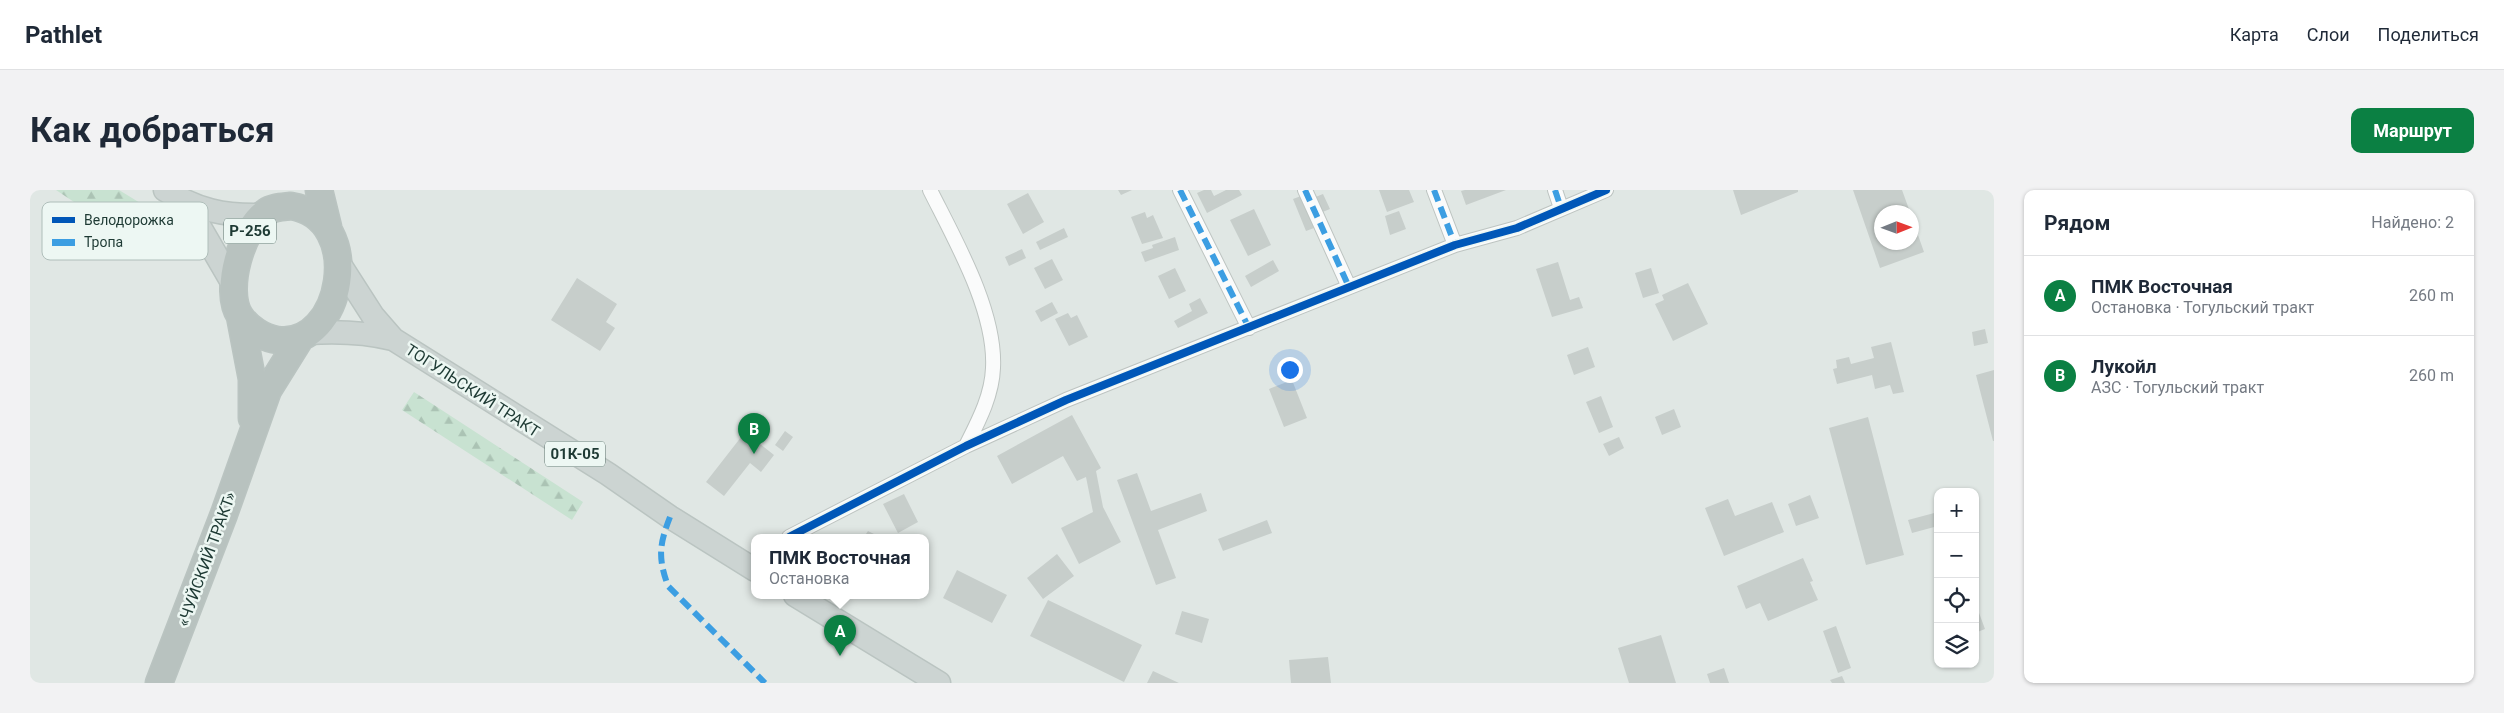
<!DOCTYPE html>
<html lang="ru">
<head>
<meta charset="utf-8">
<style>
  :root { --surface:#fff; --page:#f2f2f3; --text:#1f2937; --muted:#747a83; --line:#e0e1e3; --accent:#0b8043 }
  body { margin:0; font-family:Roboto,sans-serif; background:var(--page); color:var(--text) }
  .controls { position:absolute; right:15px; bottom:15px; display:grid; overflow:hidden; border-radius:10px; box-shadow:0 1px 4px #0004 }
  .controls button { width:45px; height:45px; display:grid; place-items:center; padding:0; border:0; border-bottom:1px solid var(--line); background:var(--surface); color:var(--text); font:25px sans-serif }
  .compass { position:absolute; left:1844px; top:15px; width:45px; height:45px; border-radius:50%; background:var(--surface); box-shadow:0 1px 4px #0004; rotate:89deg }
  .you { position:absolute; left:1259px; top:179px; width:18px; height:18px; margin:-12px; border:4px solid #fff; border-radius:50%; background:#1a73e8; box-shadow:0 0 0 8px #1a73e833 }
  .badge { display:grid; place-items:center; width:32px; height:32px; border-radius:50%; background:var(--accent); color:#fff; font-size:16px; font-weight:700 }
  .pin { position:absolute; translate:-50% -41px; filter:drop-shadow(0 1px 2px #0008) }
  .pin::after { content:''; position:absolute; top:26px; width:18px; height:15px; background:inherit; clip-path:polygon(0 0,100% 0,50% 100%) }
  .popup { position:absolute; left:721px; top:344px; width:178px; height:65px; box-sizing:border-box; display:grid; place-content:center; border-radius:10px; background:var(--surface); filter:drop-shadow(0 1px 4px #0005); font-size:16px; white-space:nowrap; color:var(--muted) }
  .popup b { font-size:19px; color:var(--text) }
  .popup::after { content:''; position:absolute; left:50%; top:100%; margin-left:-10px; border:10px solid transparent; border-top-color:var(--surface) }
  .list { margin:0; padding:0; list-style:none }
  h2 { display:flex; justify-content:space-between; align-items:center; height:65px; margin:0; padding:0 20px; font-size:21px }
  h2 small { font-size:16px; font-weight:400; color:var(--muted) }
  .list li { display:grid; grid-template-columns:32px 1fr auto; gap:15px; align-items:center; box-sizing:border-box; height:80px; padding:0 20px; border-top:1px solid var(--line) }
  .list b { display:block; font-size:19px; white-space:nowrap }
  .list p { margin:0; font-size:16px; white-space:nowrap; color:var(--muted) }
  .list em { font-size:16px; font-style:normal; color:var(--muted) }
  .icon { flex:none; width:28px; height:28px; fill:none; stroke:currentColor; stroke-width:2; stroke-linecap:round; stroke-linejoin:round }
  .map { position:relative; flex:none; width:1964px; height:493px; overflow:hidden; border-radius:10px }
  header { display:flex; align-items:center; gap:30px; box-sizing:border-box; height:70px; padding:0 25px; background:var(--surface); border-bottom:1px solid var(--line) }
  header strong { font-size:24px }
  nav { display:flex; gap:28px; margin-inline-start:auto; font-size:18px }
  .intro { display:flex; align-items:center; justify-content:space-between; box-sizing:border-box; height:120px; padding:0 30px }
  h1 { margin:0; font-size:35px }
  .button { padding:12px 22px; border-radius:10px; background:var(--accent); color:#fff; font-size:18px; font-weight:700 }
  main { display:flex; gap:30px; padding:0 30px }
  aside { flex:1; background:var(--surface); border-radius:10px; box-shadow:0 1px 4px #0004 }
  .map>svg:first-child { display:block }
  .forest { fill:url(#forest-firs) }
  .building { fill:#c7cecb }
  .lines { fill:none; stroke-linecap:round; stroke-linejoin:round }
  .street-casing { stroke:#bdc4c1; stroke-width:16 }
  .primary-casing { stroke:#bac4c1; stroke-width:25 }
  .highway-casing { stroke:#bac4c1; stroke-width:29 }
  .street { stroke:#fafbfb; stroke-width:14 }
  .primary { stroke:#ccd4d2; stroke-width:22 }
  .highway { stroke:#b8c2bf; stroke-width:26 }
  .quiet { stroke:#3c9ee2; stroke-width:6; stroke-dasharray:12 6; stroke-linecap:butt }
  .cycleway-casing { stroke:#edf7f3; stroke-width:11 }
  .cycleway { stroke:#0057b8; stroke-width:8 }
  .labels { text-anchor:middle; stroke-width:5; stroke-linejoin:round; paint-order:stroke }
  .shield { fill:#edf7f3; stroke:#5c736d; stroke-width:1 }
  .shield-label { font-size:15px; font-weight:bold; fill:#1e3a34 }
  .street-label { font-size:16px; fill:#1e3a34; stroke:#edf7f3 }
  .key { fill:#edf7f3; stroke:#afbeba; stroke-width:1 }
  .key-label { font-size:14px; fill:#1e3a34 }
</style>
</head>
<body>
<header>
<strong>Pathlet</strong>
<nav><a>Карта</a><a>Слои</a><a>Поделиться</a></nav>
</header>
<div class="intro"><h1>Как добраться</h1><a class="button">Маршрут</a></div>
<main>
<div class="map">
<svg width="1964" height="493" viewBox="0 0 1964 493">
  <defs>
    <pattern id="forest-firs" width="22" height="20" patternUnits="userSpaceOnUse" patternTransform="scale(1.25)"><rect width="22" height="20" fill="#c8e2d1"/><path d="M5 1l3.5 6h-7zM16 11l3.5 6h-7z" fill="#abc3b4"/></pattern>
  </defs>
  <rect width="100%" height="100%" fill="#e0e7e4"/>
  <path class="forest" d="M26,0H89L120,19L98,48Z
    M384,202L553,312L542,330L372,220Z"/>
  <path class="building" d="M1088,0H1102L1091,5Z
    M1174,0H1181L1184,6L1196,0H1209L1212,5L1177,23L1167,3Z
    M1349,0H1379L1384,12L1357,22Z
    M1435,0H1476L1436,15L1431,1Z
    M1703,0H1768V2L1711,25Z
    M1823,0H1872L1880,22H1852V52H1882V28L1894,62L1850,78Z
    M998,3L1014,32L993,44L977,14Z
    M1293,4L1300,19L1290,23L1283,8Z
    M1271,6L1284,38L1276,41L1263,9Z
    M1224,19L1241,55L1218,66L1200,30Z
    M1369,21L1376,39L1360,45L1355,26Z
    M1115,22L1117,28L1123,25L1133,48L1112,54L1101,27Z
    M1034,38L1038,47L1010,60L1006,52Z
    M1145,47L1149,60L1115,72L1111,62L1123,58L1122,55Z
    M992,59L996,68L979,76L975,67Z
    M1022,69L1033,90L1015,99L1004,78Z
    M1243,70L1249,81L1221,97L1215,86Z
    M1528,72L1540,110L1549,107L1553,118L1522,127L1506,79Z
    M1145,78L1156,101L1139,109L1128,86Z
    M1621,78L1629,103L1613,108L1605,83Z
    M547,88L587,114L576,132L585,138L570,161L521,130Z
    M1658,93L1678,134L1643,151L1625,114L1634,110L1632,105Z
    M1170,108L1178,123L1148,138L1144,131L1162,121L1159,114Z
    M1022,112L1028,123L1011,132L1005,121Z
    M1038,123L1041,128L1047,125L1058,147L1039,156L1025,129Z
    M1955,139L1958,153L1944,156L1942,142Z
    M1861,152L1874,202L1863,204L1860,195L1845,199L1842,185L1807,194L1803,179L1807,178L1806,170L1819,167L1821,174L1844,168L1841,157Z
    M1558,157L1565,177L1544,185L1537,165Z
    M1964,180V251H1963L1946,185Z
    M1262,190L1277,228L1254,237L1239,199Z
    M1571,206L1583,237L1569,243L1556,212Z
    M1644,219L1651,237L1632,245L1625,227Z
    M1042,225L1071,278L1066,281L1073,317L1091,352L1049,374L1031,338L1063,322L1056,287L1047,291L1033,266L982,294L967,266Z
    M1838,227L1874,365L1836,375L1799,238Z
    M755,241L763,247L753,261L745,255Z
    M715,242L744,265L731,282L720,273L694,306L676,292Z
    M1589,247L1594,258L1579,266L1573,254Z
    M1107,283L1121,321L1171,303L1177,321L1128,340L1146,388L1126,395L1087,290Z
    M874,304L888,332L868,343L853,314Z
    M1780,305L1789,328L1766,336L1758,314Z
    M1698,309L1705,326L1742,312L1754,342L1694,366L1675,318Z
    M1908,322V336L1882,343L1878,330Z
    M1237,330L1242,343L1193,361L1188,349Z
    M838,341L850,347H834Z
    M1027,364L1044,386L1013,409L997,388Z
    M1773,368L1783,391L1780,392L1788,410L1738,431L1730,413L1716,419L1707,396Z
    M927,380L977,405L962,433L913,408Z
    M1018,410L1112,455L1094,492L1000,446Z
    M1945,412L1955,439L1945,443Z
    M1152,421L1179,429L1172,453L1145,444Z
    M1806,436L1821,478L1808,483L1793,441Z
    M1631,445L1646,493H1599L1588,458Z
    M1298,467L1301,493H1261L1259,470Z
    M1694,478L1699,493H1680L1677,484Z
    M1123,481L1149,493H1117Z
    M1812,486L1815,493H1802L1800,490Z"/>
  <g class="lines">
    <defs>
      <path id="street" d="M900,0C925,50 966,121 963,178C962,206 948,232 936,256
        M1150,0L1219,138
        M1275,0L1319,97
        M1404,0L1425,55
        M1525,0L1531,18
        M759,347L936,256L1036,210L1425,55L1487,38L1576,0"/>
      <path id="primary" d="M135,0C167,20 194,26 231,25
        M149,9L171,39L203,94
        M309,73L343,126L363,149L578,284L640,327L725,380
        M279,143C309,141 334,142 363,149
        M765,405L909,493"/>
      <path id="highway" d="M289,0L298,37
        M261,16C337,28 313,160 247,150C233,148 218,138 210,126C193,100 212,38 236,22C243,17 253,17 261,16Z
        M210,126L222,189V228
        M129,493L194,324L238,200L271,147"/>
    </defs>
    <use href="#street" class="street-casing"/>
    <use href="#primary" class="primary-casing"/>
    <use href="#highway" class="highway-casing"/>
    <use href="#street" class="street"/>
    <use href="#primary" class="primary"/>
    <use href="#highway" class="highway"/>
    <path class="quiet" d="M1150,0L1219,138
      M1275,0L1319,97
      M1404,0L1425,55
      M1525,0L1531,18
      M640,327C629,355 628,368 638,396L735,493"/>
    <defs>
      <path id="cycleway" d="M759,347L936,256L1036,210L1425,55L1487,38L1576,0"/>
    </defs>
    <use href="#cycleway" class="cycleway-casing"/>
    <use href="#cycleway" class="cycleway"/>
  </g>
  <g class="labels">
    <g class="shield">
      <rect x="194" y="28.5" width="52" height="25" rx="4"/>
      <rect x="515" y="251.5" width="60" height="25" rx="4"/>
    </g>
    <g class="shield-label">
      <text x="220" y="46">Р-256</text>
      <text x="545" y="269">01К-05</text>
    </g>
    <g class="street-label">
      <text transform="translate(443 200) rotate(33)" y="6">ТОГУЛЬСКИЙ ТРАКТ</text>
      <text transform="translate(176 369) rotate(-70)" y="6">«ЧУЙСКИЙ ТРАКТ»</text>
    </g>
  </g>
  <rect x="12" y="12" width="166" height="58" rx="8" class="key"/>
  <rect x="22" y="27" width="23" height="6" fill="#0057b8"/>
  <rect x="22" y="49" width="23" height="7" fill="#3c9ee2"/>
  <g class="key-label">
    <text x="54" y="35">Велодорожка</text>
    <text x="54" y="57">Тропа</text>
  </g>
</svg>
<div class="controls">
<button>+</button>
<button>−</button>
<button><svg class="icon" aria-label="locate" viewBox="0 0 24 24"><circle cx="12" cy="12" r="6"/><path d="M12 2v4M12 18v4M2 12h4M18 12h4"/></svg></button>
<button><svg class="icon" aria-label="layers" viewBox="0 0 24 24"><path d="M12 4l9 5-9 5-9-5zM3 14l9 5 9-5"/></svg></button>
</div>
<svg class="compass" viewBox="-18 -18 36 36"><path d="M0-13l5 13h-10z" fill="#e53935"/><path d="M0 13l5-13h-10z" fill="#747a83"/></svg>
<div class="you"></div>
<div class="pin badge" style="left:810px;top:466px">A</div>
<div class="popup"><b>ПМК Восточная</b>Остановка</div>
<div class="pin badge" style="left:724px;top:264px">B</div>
</div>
<aside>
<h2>Рядом<small>Найдено: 2</small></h2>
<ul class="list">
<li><span class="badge">A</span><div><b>ПМК Восточная</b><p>Остановка · Тогульский тракт</p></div><em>260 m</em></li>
<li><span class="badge">B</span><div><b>Лукойл</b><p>АЗС · Тогульский тракт</p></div><em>260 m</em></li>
</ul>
</aside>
</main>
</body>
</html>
